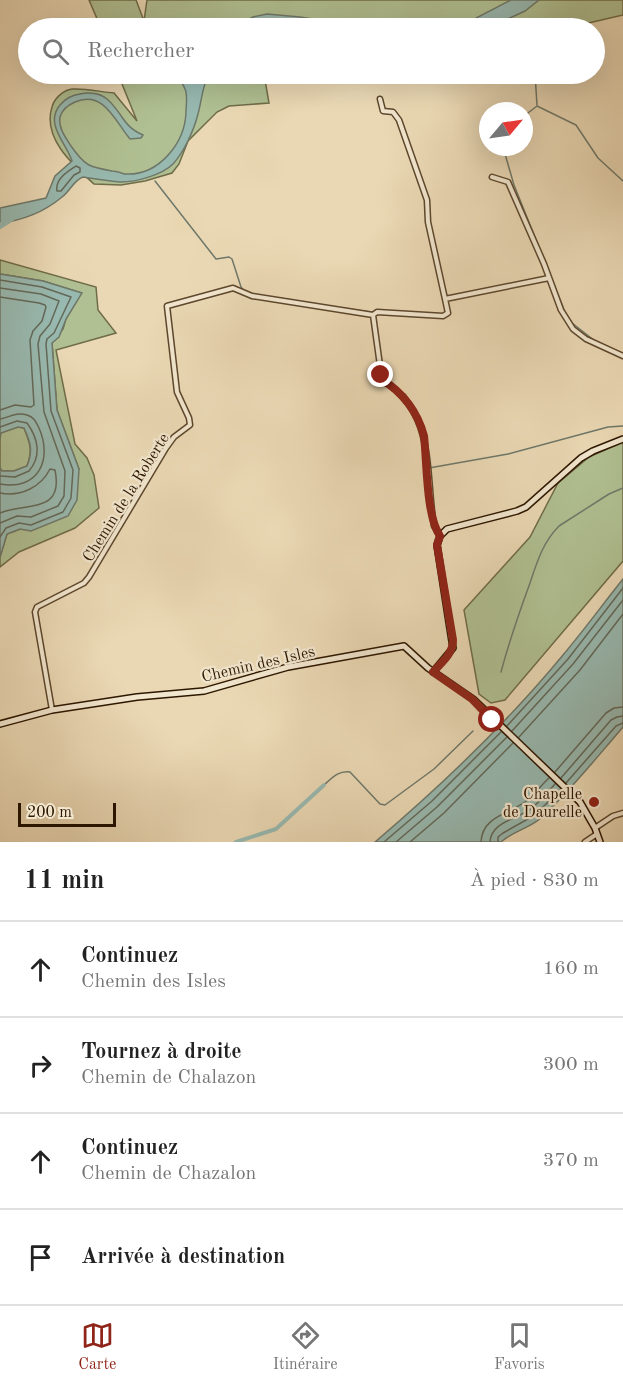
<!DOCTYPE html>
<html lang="fr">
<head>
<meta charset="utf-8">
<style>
  :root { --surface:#fff; --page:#f6f6f6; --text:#222; --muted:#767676; --line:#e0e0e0; --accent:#8f2418 }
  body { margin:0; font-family:"Old Standard TT",serif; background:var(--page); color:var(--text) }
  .compass { position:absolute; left:479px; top:102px; width:54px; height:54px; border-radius:50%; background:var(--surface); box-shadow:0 6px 24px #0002; rotate:61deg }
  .scale { position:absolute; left:18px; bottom:15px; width:98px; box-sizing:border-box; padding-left:6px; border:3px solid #2e1700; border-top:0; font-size:16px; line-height:21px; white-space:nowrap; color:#2e1700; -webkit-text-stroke:4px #f1e6ce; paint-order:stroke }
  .stop { position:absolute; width:18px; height:18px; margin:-14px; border:4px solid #8f2418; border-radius:50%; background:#fff }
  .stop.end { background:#8f2418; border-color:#fff; box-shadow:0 2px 6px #0008 }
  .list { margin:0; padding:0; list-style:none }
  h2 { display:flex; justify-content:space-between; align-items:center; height:78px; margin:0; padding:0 24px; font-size:26px }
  h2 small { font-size:20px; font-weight:400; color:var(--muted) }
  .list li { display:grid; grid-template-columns:39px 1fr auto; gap:18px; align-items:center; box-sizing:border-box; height:96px; padding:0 24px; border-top:2px solid var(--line) }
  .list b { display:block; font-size:22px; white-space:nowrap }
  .list p { margin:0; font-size:20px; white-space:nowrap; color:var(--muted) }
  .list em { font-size:20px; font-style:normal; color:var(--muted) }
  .icon { flex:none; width:33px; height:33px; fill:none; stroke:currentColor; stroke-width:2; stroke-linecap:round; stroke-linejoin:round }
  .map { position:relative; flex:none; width:623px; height:842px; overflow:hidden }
  .search { position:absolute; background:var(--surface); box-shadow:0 6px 24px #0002; left:18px; right:18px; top:18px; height:66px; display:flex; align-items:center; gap:15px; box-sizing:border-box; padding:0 21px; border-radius:33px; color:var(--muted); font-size:22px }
  .sheet { height:462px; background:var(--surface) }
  nav { display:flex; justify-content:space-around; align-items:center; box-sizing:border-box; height:84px; border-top:2px solid var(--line); background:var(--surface); font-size:16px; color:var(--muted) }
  nav a { display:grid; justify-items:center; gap:3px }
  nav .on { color:var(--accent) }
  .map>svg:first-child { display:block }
  .green { fill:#b0c092; stroke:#6f6c49; stroke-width:1.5 }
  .water { fill:#98b9b0; stroke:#6e786a; stroke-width:1.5 }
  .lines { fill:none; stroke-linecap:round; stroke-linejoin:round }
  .shore { stroke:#636858; stroke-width:1.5 }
  .stream { stroke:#6e786a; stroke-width:1.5 }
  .canal { stroke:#98b9b0; stroke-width:4 }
  .river { stroke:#98b9b0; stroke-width:6 }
  .street-casing { stroke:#5d472d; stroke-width:7 }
  .secondary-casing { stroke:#2e1700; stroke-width:8 }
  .street { stroke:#f1e6ce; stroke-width:4 }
  .secondary { stroke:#f1e6ce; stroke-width:5 }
  .route { stroke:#8f2418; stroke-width:8 }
  .poi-dot { fill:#8f2418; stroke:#f1e6ce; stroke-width:2 }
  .labels { text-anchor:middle; stroke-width:4.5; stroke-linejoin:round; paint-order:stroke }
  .street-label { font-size:16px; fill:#2e1700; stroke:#f1e6ce }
  .poi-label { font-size:16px; fill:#2e1700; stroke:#f1e6ce; text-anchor:end }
</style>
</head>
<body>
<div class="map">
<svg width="623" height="842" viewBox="0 0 623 842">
  <rect width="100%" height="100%" fill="#ead8b4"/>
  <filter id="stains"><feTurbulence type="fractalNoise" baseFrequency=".00333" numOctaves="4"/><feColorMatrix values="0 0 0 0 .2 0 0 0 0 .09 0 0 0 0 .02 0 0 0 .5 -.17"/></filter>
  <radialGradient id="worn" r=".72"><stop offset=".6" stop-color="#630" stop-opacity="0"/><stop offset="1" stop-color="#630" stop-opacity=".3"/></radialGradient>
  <path class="green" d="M89,0H136L144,21L147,0H623V15L567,28H101Z
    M118,74H264L269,103L229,106L217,112L188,141L179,164L172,173L145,181L121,185L94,184C73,165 42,138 52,107C54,99 63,90 72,89C85,88 101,92 114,93L137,121Z
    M0,260L96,287L98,310L116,333L56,350L75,444L87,458L94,475L99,508L75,528L19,552L0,567V557L7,534L20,529L79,469L57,410L52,343L63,329L66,319L81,293L43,281L0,274Z
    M18,427L24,428C30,443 33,450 27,466L14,471H2L0,468V433Z
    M623,442V561L505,700L491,703L479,694L464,610L530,537L558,483L589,457Z"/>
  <path class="water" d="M511,0H539L525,11L488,28H457Z
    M267,14L300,17L371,28H232L253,17Z
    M176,74H183L188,79L191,74H209C202,87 202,99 198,114C194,130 184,152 173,164C162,175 136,182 121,182C108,181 96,179 83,177C74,180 70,191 62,197C43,213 24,219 0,224V208L46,198L55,176L72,161C67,144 44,124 60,105C65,99 72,95 80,94C89,92 100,93 107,99C123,113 122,126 143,135L141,138L130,139C116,123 104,89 75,102C68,105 62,110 60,117C58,128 66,138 71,146C85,166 89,167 112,171C116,171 121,173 125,174C159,176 185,143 186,112C186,105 188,95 185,89C183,84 179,78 176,74Z
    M0,274L43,281L82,293L66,319L59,337L52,343L57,410L79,469L77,500L68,516L31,531L20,529L7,534L0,557V468L2,471H14L27,466C33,451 31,443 24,428L18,427L1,433L0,439Z
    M623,579V727C597,757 571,790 541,818C530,828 513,831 501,842H375C442,785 507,723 563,655C584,630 603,604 623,579Z"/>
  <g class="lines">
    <path class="shore" d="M244,28C272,14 307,23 336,28
      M76,166L80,168V172L74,175L61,191H57C55,179 67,172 76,166Z
      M0,280L42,287L71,297L54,333L47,339L46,344L51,411L73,470L71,498L63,512L31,525L19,523L6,528L0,537
      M0,288L41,294L59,301L50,324L40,336L38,344L44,412L65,471L64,496L58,506L31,517L17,516L0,523
      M0,297L39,303L45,305L46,307L42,321L33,331L30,340L34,405L31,407L15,405L0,410
      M0,419C10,417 16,412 27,415C34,417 36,422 39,428C53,460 38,491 0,484
      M0,427L17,421L27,423C38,438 42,456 29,471L15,477L0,476
      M0,493C21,497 41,487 50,469L55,470C64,514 27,502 0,513
      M507,726L568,659L623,588
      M512,731L573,664L623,600
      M519,737L580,670L623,614
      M555,772L606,713L614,708L623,707
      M561,778L611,720L617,717L623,716
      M566,783L616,726L623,723
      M384,842L432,801L501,732
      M396,842L437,807L507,737
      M410,842L444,813L513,743
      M481,842C482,817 508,814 525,802C534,796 541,785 549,778
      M490,842C491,821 519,819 532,808C540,801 548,792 555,784
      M498,842V837L503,833L535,815L561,789"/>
    <path class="stream" d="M527,19L528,28
      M535,74L537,105
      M537,106L576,125L598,158L623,181
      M524,116L537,106
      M503,147L514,185L565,312L572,323L595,341
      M155,181L216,259L229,257L232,259L241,287L245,292
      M279,298L292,300
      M295,301L311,303
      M343,308L371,312
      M375,316L380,350
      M607,347L623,353
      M405,394C418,412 426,429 428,451
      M429,468L508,454L608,427L623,426
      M435,525L441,530
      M501,672C509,642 519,613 530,583C537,562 543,542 559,526L609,494L623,488
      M324,785C332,778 339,770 350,772L380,804L385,805L434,769L473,731"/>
    <path class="canal" d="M236,842L276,829L324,785"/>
    <path class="river" d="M0,226L11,219"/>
    <defs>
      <path id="street" d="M380,99L383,111L393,112L399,120L427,200L428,222L445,299
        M492,177L508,182L544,264L561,310L573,329L586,339L623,356
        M440,536L434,526C425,473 436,411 382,380L373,315L377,312L443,316L448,313L445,299L549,278
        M52,710L35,612L37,607L84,583L89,577L166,448L174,437L190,425L189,418L177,392L167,306L233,288L252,296L373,315
        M595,828L613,816L623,813
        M585,842L597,834"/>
      <path id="secondary" d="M433,672L453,648L437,545L440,536L447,529L517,511L526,507L581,458L593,451L623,439
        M0,724L52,710L137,697L204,691L288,667L404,646L428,668L473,699L580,802L595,828L600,842"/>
    </defs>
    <use href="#street" class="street-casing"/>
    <use href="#secondary" class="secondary-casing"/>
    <use href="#street" class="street"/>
    <use href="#secondary" class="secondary"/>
  </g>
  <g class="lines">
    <path class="route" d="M381,375L382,380C403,392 418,413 424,436C427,462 426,516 440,536L437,545L453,640C453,654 442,662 433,672L472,699L492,720"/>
  </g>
  <circle class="poi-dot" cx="594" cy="802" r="6"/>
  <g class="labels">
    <g class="street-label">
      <text transform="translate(125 497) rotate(-58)" y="6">Chemin de la Roberte</text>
      <text transform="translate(258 663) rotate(-13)" y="6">Chemin des Isles</text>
    </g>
    <g class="poi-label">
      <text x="582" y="799">Chapelle<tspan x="582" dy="18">de Daurelle</tspan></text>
    </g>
  </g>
  <rect width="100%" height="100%" filter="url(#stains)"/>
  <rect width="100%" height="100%" fill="url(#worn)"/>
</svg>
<svg class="compass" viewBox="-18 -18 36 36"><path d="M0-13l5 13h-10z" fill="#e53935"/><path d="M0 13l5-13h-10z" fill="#767676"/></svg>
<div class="scale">200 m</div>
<div class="stop" style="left:492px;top:720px"></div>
<div class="stop end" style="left:381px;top:375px"></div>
<div class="search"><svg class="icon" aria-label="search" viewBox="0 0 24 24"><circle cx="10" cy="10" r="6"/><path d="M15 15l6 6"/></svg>Rechercher</div>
</div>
<section class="sheet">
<h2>11 min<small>À pied · 830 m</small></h2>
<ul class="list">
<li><svg class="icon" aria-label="ahead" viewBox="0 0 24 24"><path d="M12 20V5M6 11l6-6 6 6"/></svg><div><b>Continuez</b><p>Chemin des Isles</p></div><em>160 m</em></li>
<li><svg class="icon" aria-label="right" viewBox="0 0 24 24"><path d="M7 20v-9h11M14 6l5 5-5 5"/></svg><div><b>Tournez à droite</b><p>Chemin de Chalazon</p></div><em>300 m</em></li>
<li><svg class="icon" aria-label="ahead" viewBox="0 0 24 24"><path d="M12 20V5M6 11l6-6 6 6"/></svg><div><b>Continuez</b><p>Chemin de Chazalon</p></div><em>370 m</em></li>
<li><svg class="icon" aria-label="arrive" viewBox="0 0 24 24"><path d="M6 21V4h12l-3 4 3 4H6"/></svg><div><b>Arrivée à destination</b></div></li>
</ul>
</section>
<nav>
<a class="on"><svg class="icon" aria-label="map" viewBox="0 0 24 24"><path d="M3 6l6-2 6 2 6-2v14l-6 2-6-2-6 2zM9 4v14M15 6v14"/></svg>Carte</a>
<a><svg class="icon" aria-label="directions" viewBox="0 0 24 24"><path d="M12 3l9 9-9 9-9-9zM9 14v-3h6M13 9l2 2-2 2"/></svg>Itinéraire</a>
<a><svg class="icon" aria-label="saved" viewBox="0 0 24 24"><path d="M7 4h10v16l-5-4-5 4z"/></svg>Favoris</a>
</nav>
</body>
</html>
